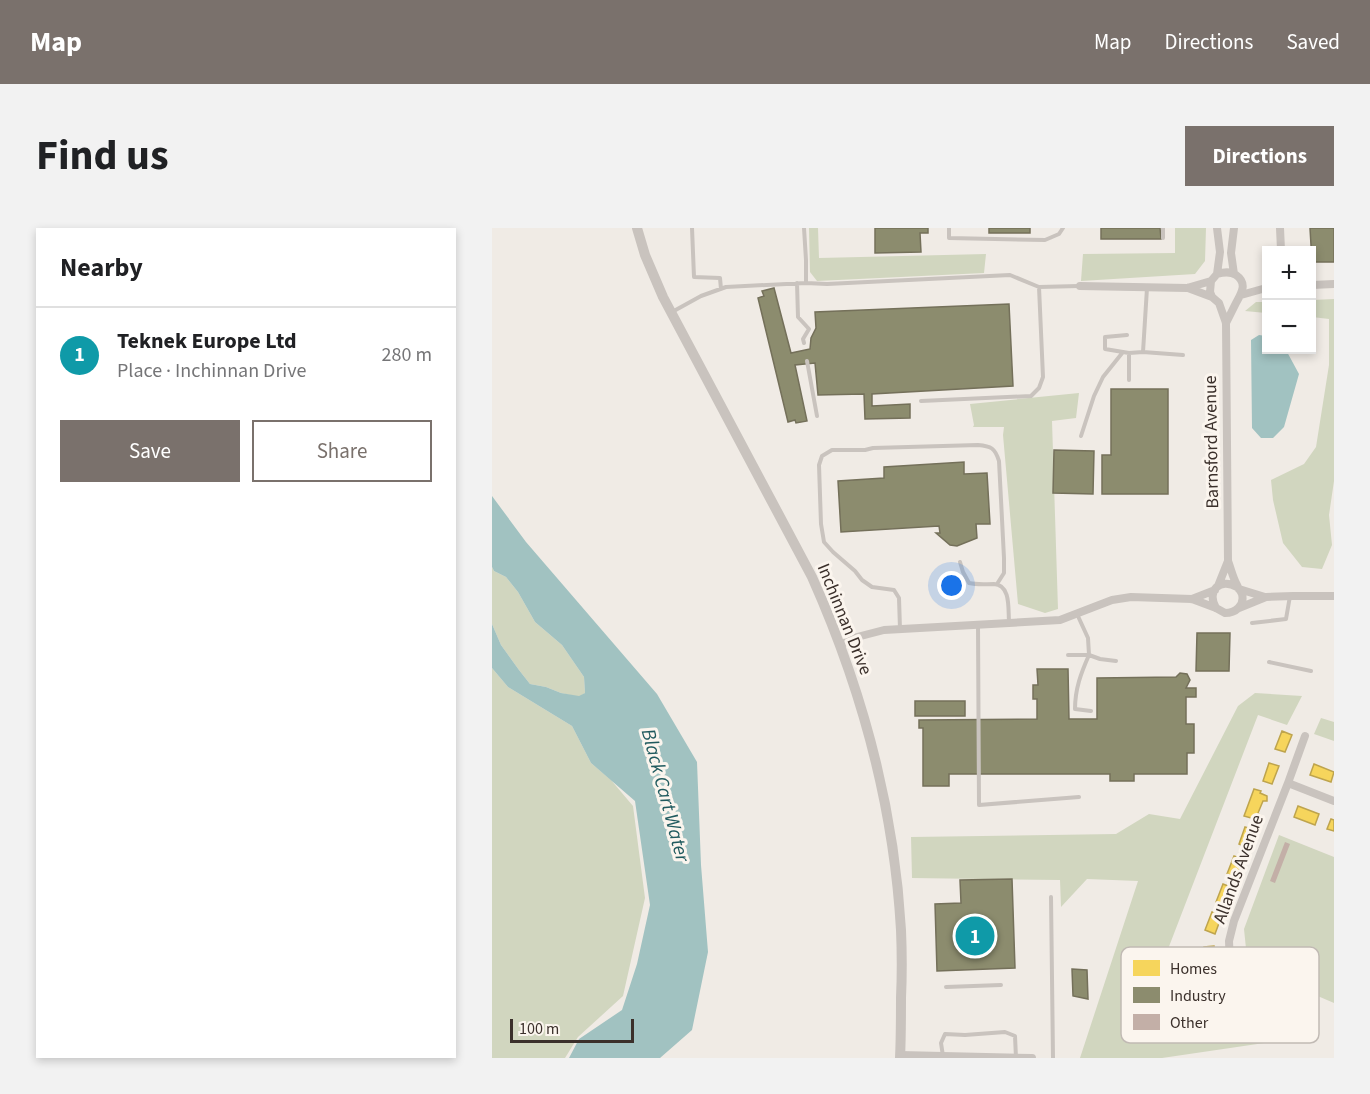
<!DOCTYPE html>
<html lang="en">
<head>
<meta charset="utf-8">
<style>
  :root { --surface:#fff; --page:#f2f2f2; --text:#202124; --muted:#757577; --line:#e0e0e0; --accent:#7a716c }
  body { margin:0; font-family:"Source Sans 3",sans-serif; background:var(--page); color:var(--text) }
  .controls { position:absolute; right:18px; top:18px; display:grid; overflow:hidden; border-radius:0px; box-shadow:0 3px 9px #0003 }
  .controls button { width:54px; height:54px; display:grid; place-items:center; padding:0; border:0; border-bottom:2px solid var(--line); background:var(--surface); color:var(--text); font:30px sans-serif }
  .scale { position:absolute; left:18px; bottom:15px; width:124px; box-sizing:border-box; padding-left:6px; border:3px solid #3b302b; border-top:0; font-size:16px; line-height:21px; white-space:nowrap; color:#3b302b; -webkit-text-stroke:4px #fbf5ee; paint-order:stroke }
  .you { position:absolute; left:460px; top:358px; width:21px; height:21px; margin:-15px; border:4px solid #fff; border-radius:50%; background:#1a73e8; box-shadow:0 0 0 9px #1a73e833 }
  .badge { display:grid; place-items:center; width:39px; height:39px; border-radius:50%; background:var(--accent); color:#fff; font-size:20px; font-weight:700 }
  .pin { position:absolute; translate:-50% -50%; border:3px solid #fff; box-shadow:0 2px 6px #0006 }
  .list { margin:0; padding:0; list-style:none }
  h2 { display:flex; justify-content:space-between; align-items:center; height:78px; margin:0; padding:0 24px; font-size:26px }
  h2 small { font-size:20px; font-weight:400; color:var(--muted) }
  .list li { display:grid; grid-template-columns:39px 1fr auto; gap:18px; align-items:center; box-sizing:border-box; height:96px; padding:0 24px; border-top:2px solid var(--line) }
  .list b { display:block; font-size:22px; white-space:nowrap }
  .list p { margin:0; font-size:20px; white-space:nowrap; color:var(--muted) }
  .list em { font-size:20px; font-style:normal; color:var(--muted) }
  .actions { display:flex; gap:12px; padding:18px 24px }
  .actions a { flex:1; padding:14px 0; border:2px solid var(--accent); border-radius:0px; text-align:center; font-size:21px; color:var(--accent) }
  .actions .main { background:var(--accent); color:#fff }
  .map { position:relative; flex:none; width:842px; height:830px; overflow:hidden; border-radius:0px }
  header { display:flex; align-items:center; gap:36px; box-sizing:border-box; height:84px; padding:0 30px; background:var(--accent); color:#fff }
  header strong { font-size:28px }
  nav { display:flex; gap:33px; margin-inline-start:auto; font-size:21px }
  .intro { display:flex; align-items:center; justify-content:space-between; box-sizing:border-box; height:144px; padding:0 36px }
  h1 { margin:0; font-size:42px }
  .button { padding:15px 27px; border-radius:0px; background:var(--accent); color:#fff; font-size:21px; font-weight:700 }
  main { display:flex; gap:36px; padding:0 36px }
  aside { flex:1; background:var(--surface); border-radius:0px; box-shadow:0 3px 9px #0003 }
  .map>svg:first-child { display:block }
  .green { fill:#d1d6bf }
  .water { fill:#a1c2c1 }
  .homes { fill:#f6d55c; stroke:#bea44d; stroke-width:1.5 }
  .industry { fill:#8c8c6e; stroke:#74705a; stroke-width:1.5 }
  .building { fill:#c3afa7 }
  .lines { fill:none; stroke-linecap:round; stroke-linejoin:round }
  .service { stroke:#c9c3be; stroke-width:4 }
  .minor { stroke:#c9c3be; stroke-width:8 }
  .tertiary { stroke:#c9c3be; stroke-width:10 }
  .labels { text-anchor:middle; stroke-width:6; stroke-linejoin:round; paint-order:stroke }
  .street-label { font-size:18px; fill:#3b302b; stroke:#fbf5ee }
  .water-label { font-size:20px; font-style:italic; fill:#1f5a5e; stroke:#fbf5ee }
  .key { fill:#fbf5ee; stroke:#c1bab4; stroke-width:1.5 }
  .key-label { font-size:16px; fill:#3b302b }
</style>
</head>
<body>
<header>
<strong>Map</strong>
<nav><a>Map</a><a>Directions</a><a>Saved</a></nav>
</header>
<div class="intro"><h1>Find us</h1><a class="button">Directions</a></div>
<main>
<aside>
<h2>Nearby<small></small></h2>
<ul class="list">
<li><span class="badge" style="background:#0f9aa8">1</span><div><b>Teknek Europe Ltd</b><p>Place · Inchinnan Drive</p></div><em>280 m</em></li>
</ul>
<div class="actions"><a class="main">Save</a><a>Share</a></div>
</aside>
<div class="map">
<svg width="842" height="830" viewBox="0 0 842 830">
  <rect width="100%" height="100%" fill="#f0ebe5"/>
  <path class="green" d="M317,0H326L327,30L494,26L492,45L325,53L318,44Z
    M683,0H714L713,33L703,46L589,53L591,26L683,25Z
    M842,71V253L837,287L840,317L830,341L810,339L791,315L781,272L779,252L812,236L824,219L837,137V91L820,89V72Z
    M764,74H774V85L753,83Z
    M587,165L584,190L560,193L566,381L553,385L526,376L511,207L512,199H481L482,197L478,176Z
    M0,339L2,343L14,349L26,364L43,394L70,417L92,449L93,465L87,469L69,465L54,459L38,456L27,442L9,417L0,396Z
    M0,440L16,459L80,498L99,535L119,552L141,578L153,670L131,768L86,809L73,830H0Z
    M763,465L810,468L795,497L766,487L643,807L760,779L752,701L787,607L842,629V775L814,763L803,766L779,814L670,830H588L646,653L595,651L569,679L568,652L420,650L419,609L624,606L657,586L688,591L746,478Z
    M829,490L842,494V513L822,506Z"/>
  <path class="water" d="M767,107L774,108V122H794L807,146L792,199L781,210H769L760,200L759,112Z
    M0,268L34,314L165,466L205,534L209,637L216,724L200,802L168,830H77L87,811L130,782L145,736L158,677L143,573L99,535L80,498L16,459L0,440V396L9,417L27,442L38,456L54,459L69,465L87,468L93,465L92,449L70,417L43,394L26,364L14,349L2,343L0,339Z"/>
  <path class="homes" d="M790,503L800,507L793,524L783,521Z
    M777,535L787,538L780,556L771,553Z
    M822,536L842,544L839,554L818,547Z
    M762,561L769,563L768,565L775,568V573H771L766,585L769,588L766,592L752,588Z
    M806,578L827,586L823,597L802,589Z
    M839,591L842,592V603L835,601Z
    M753,599L763,602L756,620L747,616Z
    M742,628L751,631L745,649L735,646Z
    M731,656L741,660L734,678L724,674Z
    M720,684L730,687L723,706L713,702Z
    M722,718L724,736L713,737L712,719Z"/>
  <path class="industry" d="M383,0H436V5H428L429,24L383,25Z
    M497,0H538V5H497Z
    M609,0H668L669,11H609Z
    M818,0H842V34H820Z
    M282,60L299,125L318,121L319,110L324,100L323,84L517,76L521,158L380,166V178L418,176V190L373,191L372,166L326,167L323,135L303,137L315,193L304,195L303,192L296,194L266,70L272,68L270,63Z
    M619,161H676V266H610V227H619Z
    M562,222L602,223L601,266L561,265Z
    M472,234V246L495,245L498,296H484L485,310L465,318L458,317L444,305H448L447,298L349,304L346,253L392,250V239Z
    M705,405H738L737,443H704Z
    M545,441H576L577,491H605V450L684,449L688,445L695,446L698,452L694,460H704V469H694V496H702V525H695V546H642V553H618V546H457V558H431V500H427V492L545,491V471H541V457H546Z
    M423,473H473V488H423Z
    M520,651L523,740L445,743L443,676L469,675L468,652Z
    M580,741L595,742L596,771L581,768Z"/>
  <path class="building" d="M793,614L798,616L783,655L778,653Z"/>
  <g class="lines">
    <path class="service" d="M200,0L202,49L228,50L229,61
      M457,0V10L553,12L567,6L571,0
      M671,0V10
      M305,55L306,89L317,101L311,111L312,115
      M314,55L335,56L518,47L547,59
      M655,60L651,124L691,127
      M180,84L209,68L234,59L314,55V32L312,0
      M635,107L613,109V121L637,125L651,124
      M637,125V152
      M315,133L325,188
      M429,173L539,168L547,160L551,149L547,59L587,58
      M589,208L602,168L611,149L631,124
      M468,334L471,344L477,355C486,357 493,356 502,356C519,357 516,381 517,393
      M760,395L794,391L798,368
      M486,397L487,577L587,569
      M408,401L407,370L402,362L380,359L370,352L363,343L341,324L332,314L329,296L327,237L330,228L340,222H373L381,220L486,217C499,218 503,220 507,233L512,330V345L505,356
      M576,427H597L596,410L585,386
      M777,434L819,443
      M599,483L583,481C583,461 589,445 597,427L608,431L624,433
      M559,669L561,830
      M454,759L509,757
      M451,828L449,815L453,806L473,807L513,804L523,808L524,830"/>
    <path class="minor" d="M742,0L739,25L742,46
      M788,0L789,22
      M725,46C732,44 738,43 744,47C757,56 748,67 743,77C740,83 737,89 734,95
      M820,57L842,56
      M588,58L695,60L719,53
      M696,60L720,69
      M749,67L774,60
      M726,358L736,333
      M747,361L773,369
      M700,371L723,362
      M724,380C714,363 728,349 745,359
      M747,380L774,369L801,368H842
      M348,417L365,409L392,402L568,392L620,372L639,369L700,371L724,380L733,385C743,385 753,378 750,366C748,361 747,362 745,357C741,350 739,341 736,333L734,95L727,75L720,69L718,64L719,53L725,46L728,24L725,0
      M796,555L842,573
      M751,789L738,735L737,713L742,693L796,555L813,508
      M408,827L540,830"/>
    <path class="tertiary" d="M145,0L153,27L171,69L320,349C370,461 402,579 409,702C410,725 410,748 409,770C409,790 409,810 408,830"/>
  </g>
  <g class="labels">
    <g class="street-label">
      <text transform="translate(719 214) rotate(-91)" y="6">Barnsford Avenue</text>
      <text transform="translate(353 391) rotate(68)" y="6">Inchinnan Drive</text>
      <text transform="translate(746 641) rotate(-70)" y="6">Allands Avenue</text>
    </g>
    <g class="water-label">
      <text transform="translate(174 567) rotate(75)" y="7">Black Cart Water</text>
    </g>
  </g>
  <rect x="629" y="719" width="198" height="96" rx="9" class="key"/>
  <rect x="641" y="732" width="27" height="16" fill="#f6d55c"/>
  <rect x="641" y="759" width="27" height="16" fill="#8c8c6e"/>
  <rect x="641" y="786" width="27" height="16" fill="#c3afa7"/>
  <g class="key-label">
    <text x="678" y="746">Homes</text>
    <text x="678" y="773">Industry</text>
    <text x="678" y="800">Other</text>
  </g>
</svg>
<div class="controls">
<button>+</button>
<button>−</button>
</div>
<div class="scale">100 m</div>
<div class="you"></div>
<div class="pin badge" style="left:483px;top:708px;background:#0f9aa8">1</div>
</div>
</main>
</body>
</html>
